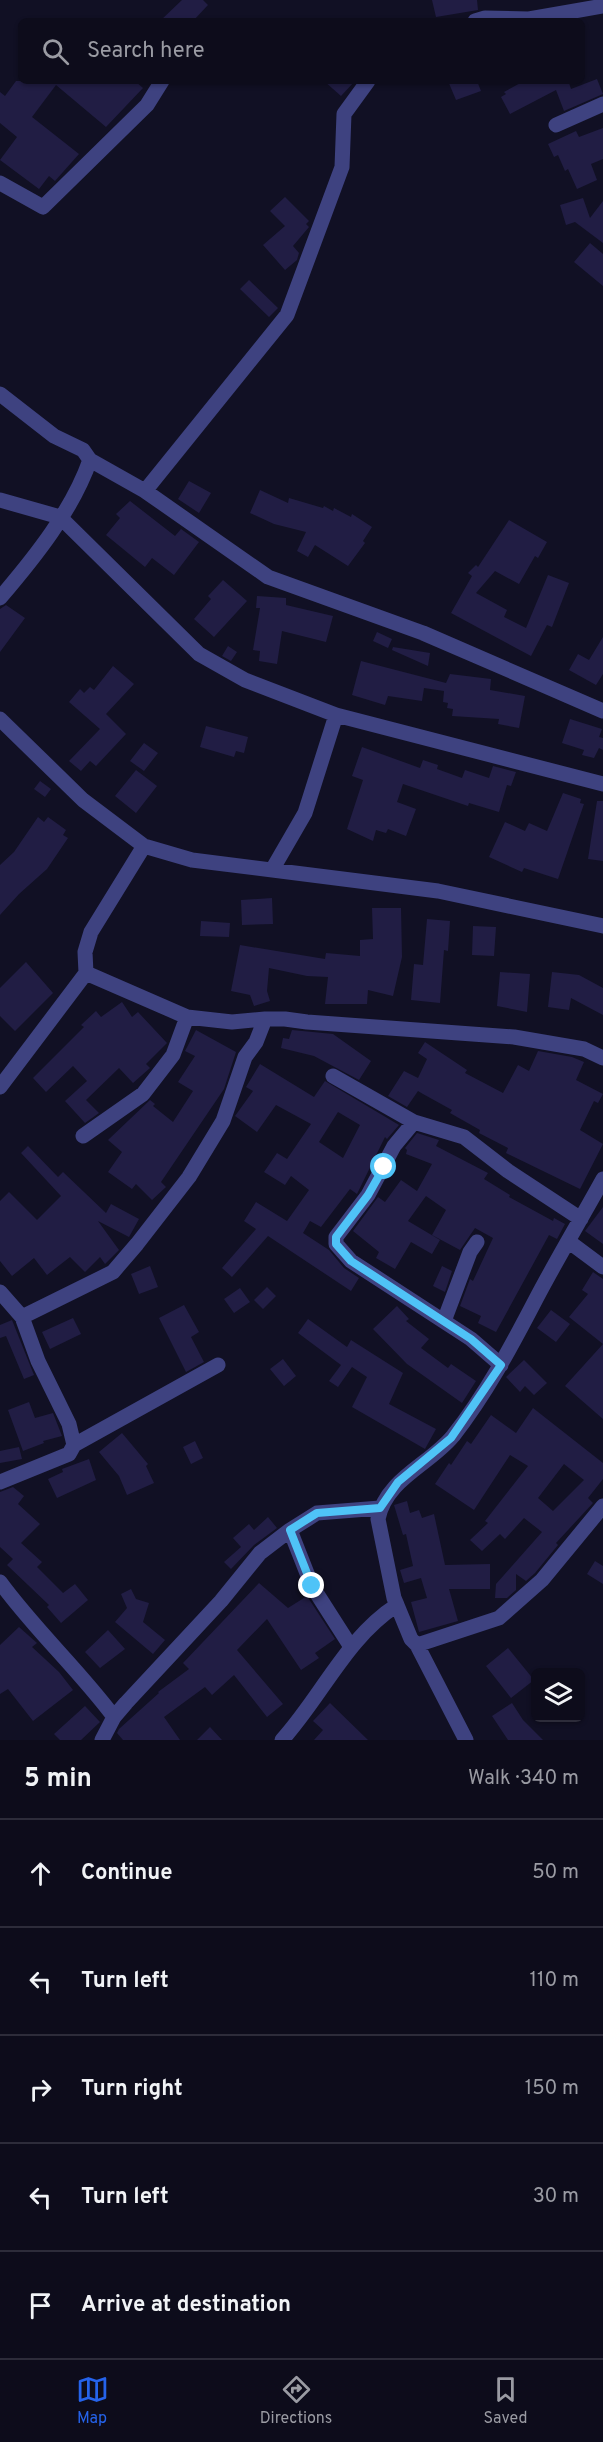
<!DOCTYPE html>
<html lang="en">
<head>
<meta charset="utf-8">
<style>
  :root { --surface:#0d0c1b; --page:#1b1a28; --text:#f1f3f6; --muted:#9a9ba3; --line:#2d2c3a; --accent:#2563eb }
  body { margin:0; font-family:Overpass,sans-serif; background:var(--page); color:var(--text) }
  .controls { position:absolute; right:18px; bottom:18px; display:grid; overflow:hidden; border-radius:9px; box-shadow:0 2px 4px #0004 }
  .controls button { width:54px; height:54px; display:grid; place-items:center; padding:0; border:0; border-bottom:2px solid var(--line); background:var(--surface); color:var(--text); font:30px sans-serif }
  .stop { position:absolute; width:18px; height:18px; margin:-14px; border:4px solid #4fc3f7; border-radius:50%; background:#fff }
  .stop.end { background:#4fc3f7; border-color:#fff; box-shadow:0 2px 6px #0008 }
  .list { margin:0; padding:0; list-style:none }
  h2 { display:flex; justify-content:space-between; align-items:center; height:78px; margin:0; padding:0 24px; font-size:26px }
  h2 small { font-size:20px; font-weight:400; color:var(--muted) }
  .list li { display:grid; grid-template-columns:39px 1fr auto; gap:18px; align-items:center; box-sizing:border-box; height:108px; padding:0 24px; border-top:2px solid var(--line) }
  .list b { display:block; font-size:22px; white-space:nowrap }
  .list em { font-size:20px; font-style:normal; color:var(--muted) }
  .icon { flex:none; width:33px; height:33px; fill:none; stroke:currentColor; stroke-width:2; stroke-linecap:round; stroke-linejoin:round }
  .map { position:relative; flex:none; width:603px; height:1740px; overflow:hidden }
  .search { position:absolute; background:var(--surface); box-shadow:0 2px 4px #0004; left:18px; right:18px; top:18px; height:66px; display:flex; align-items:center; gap:15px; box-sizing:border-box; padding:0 21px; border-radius:9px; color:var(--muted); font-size:22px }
  .sheet { height:618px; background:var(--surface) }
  nav { display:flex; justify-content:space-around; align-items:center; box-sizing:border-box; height:84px; border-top:2px solid var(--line); background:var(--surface); font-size:16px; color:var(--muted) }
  nav a { display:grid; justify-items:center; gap:3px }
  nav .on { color:var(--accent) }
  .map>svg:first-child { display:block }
  .building { fill:#211d44; fill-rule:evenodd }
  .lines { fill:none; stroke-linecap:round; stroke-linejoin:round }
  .minor { stroke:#3e4280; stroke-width:15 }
  .route { stroke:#4fc3f7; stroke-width:8 }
</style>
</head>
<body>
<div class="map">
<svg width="603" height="1740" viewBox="0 0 603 1740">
  <rect width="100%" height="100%" fill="#111024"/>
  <path class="building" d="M182,0H203L208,5L193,21H160Z
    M432,0H477L478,10L436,17Z
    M597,79L603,94L564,111L556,90L510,114L501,97L506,94L504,92L524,81H573L569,83L571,89Z
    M16,81H135L143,88L106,127L56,85L32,117L79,154L55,181L49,176L39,189L0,160L17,137L0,123V92L5,96Z
    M324,81H355L341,96Z
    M448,81H477L481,91L456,100Z
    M603,128V159L591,164L597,180L577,189L568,169L565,171L558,155L554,157L548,144L576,131L579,137Z
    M285,197L309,221L306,224L309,227L293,246L299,253L297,260L285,270L263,245L285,226L270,211Z
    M583,198L590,218L603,201V243L575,222L566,225L560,205Z
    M590,243L603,254V286L574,262Z
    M249,280L278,308L269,317L240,289Z
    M189,481L211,493L199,513L178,499Z
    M260,490L288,503L289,498L323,508L324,506L333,511L334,508L351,517L352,514L372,527L363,541L365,543L348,566L315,545L308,557L297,551L306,532L274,524L250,513Z
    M130,501L175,536L181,529L199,542L174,575L152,558L145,567L106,535L120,518L116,514Z
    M509,520L547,542L538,558L535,556L519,584L495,571L476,593L507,610L504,617L526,628L548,575L569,583L552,627L547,625L531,656L451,613L472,576L468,573L476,565L478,567Z
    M223,580L247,601L214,637L194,619L211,599L208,596Z
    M257,596L286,598V605L333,616L326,642L282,631L277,664L259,661L260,651L253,650L260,608H256Z
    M6,605L25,618L0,652V609Z
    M377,632L392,639L388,648L373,641Z
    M603,637V674L596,685L569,670L578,654L589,660Z
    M228,646L237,652L231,661L222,656Z
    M393,647L430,653L428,666L392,650Z
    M361,661L446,683L450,674L491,679L490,690L525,696L519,728L498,724L499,719L452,716L453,709L447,708L448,703L443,702L444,691L424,688L422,701L388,696L385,705L352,695Z
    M113,666L134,684L106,714L126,734L96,766L90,761L81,771L69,761L100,729L69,702L80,689L84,693L90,687L94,690Z
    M570,719L602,729L599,737L603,738V750L599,748L594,758L582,755L584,750L562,743Z
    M206,726L248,737L244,753L236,751L234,757L200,747Z
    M144,743L158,753L144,771L130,761Z
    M362,747L420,768L423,760L438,765L437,769L462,778L465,770L489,778L493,766L516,772L511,786L507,785L499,812L469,803L468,806L403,784L397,802L416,809L406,836L388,829L386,833L376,830L373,841L347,829L363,780L352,776Z
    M136,770L157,786L136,813L115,796Z
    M40,781L51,789L45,797L34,789Z
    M563,793L581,799L580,803L584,804L558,879L524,868L522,872L489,857L505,822L525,831L529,823L547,831Z
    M597,801H603V861L588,859Z
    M38,817L44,822L48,817L66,830L63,835L68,838L47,869L19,894L0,915V865L14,852Z
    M272,898L273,924L242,925L241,900Z
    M372,908H401L402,957L393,996L368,990L367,1004H325L328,977L307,976L269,968L267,991L270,1001L254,1006L250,995L231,991L240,945L325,959L326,953L360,956V940L373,939Z
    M427,919L450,921L448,951L444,950L440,1003L411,1000L414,964L423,965Z
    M201,921L230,923L229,937L200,936Z
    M473,926L496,927L494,956L472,955Z
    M26,962L53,993L15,1031L0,1016V988Z
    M500,972L530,974L527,1012L497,1006Z
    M552,972L579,975L603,988V1015L571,998L569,1010L548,1007Z
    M122,1002L132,1017L138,1012L167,1043L146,1064L150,1068L133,1083L119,1068L86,1100L99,1113L85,1123L65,1101L87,1081L73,1066L46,1092L33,1078L84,1027L81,1025L96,1011L101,1017Z
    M196,1030L236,1052L224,1089L161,1182L166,1187L152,1200L136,1184L132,1189L108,1172L122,1152L108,1140L150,1100L155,1104L153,1106L173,1122L193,1091L178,1082L195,1056L185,1051Z
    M292,1030L333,1034L371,1061L359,1080L314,1056L281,1048L283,1038L289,1039Z
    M425,1042L467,1070L465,1073L503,1093L518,1065L529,1071L538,1051L572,1057L584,1062L576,1080L603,1094L598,1103L594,1101L580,1130L603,1144L580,1189L506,1153L508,1148L479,1133L480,1130L450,1113L452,1110L423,1094L418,1091L407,1107L388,1096L404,1071L418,1078L427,1059L418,1053Z
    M260,1064L314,1097L325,1081L399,1125L387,1139L385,1137L357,1194L350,1189L321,1227L310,1221L303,1233L329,1250L344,1268L359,1278L351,1291L268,1236L232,1277L222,1268L256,1229L244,1221L256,1202L287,1221L309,1190L291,1176L285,1185L264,1172L277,1153L287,1159L311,1124L276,1105L257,1132L235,1116L253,1091L246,1087ZM338,1112L360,1125L343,1158L319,1142Z
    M417,1133L439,1140L436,1146L488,1173L484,1179L510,1195L509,1197L553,1221L554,1218L565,1224L557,1239L549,1235L496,1332L478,1323L481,1316L460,1306L470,1279L473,1281L493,1238L475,1228L460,1250L432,1235L446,1210L426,1196L408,1221L440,1240L432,1254L411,1242L395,1269L376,1258L379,1252L353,1231L378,1197L385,1202L401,1180L417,1191L432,1164L406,1154L407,1150L405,1148Z
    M28,1146L58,1177L63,1172L106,1213L111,1204L139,1219L129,1237L98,1221L119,1250L105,1264L100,1257L85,1272L70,1257L47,1275L34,1258L12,1276L0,1261V1201L9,1192L37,1220L61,1196L21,1153Z
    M603,1207V1244L585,1231Z
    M150,1266L158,1287L139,1294L131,1274Z
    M442,1266L452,1271L445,1292L433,1286Z
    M593,1272L603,1279V1419L565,1386L603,1344L569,1317L588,1294L582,1290Z
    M267,1287L276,1296L263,1309L254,1300Z
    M240,1288L250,1302L234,1313L224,1299Z
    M184,1305L199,1332L191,1337L204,1362L186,1372L159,1318Z
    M397,1306L409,1319L406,1321L429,1339L421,1348L448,1368L451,1364L476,1381L462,1403L407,1364L373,1329Z
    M551,1310L570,1324L556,1342L537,1328Z
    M73,1318L81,1334L50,1349L42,1332Z
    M308,1319L347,1347L351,1340L403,1373L389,1404L436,1429L425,1449L352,1407L367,1377L352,1367L338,1387L329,1381L341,1365L298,1333Z
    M12,1320L34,1375L24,1379L6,1336L0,1338V1325Z
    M283,1359L296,1376L284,1386L270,1369Z
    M524,1360L547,1383L534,1395L525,1386L520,1392L506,1377Z
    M29,1402L35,1418L53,1413L62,1436L43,1441L44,1443L23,1451L8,1410Z
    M533,1408L603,1463V1479L588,1498L593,1503L556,1543L558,1545L535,1573L526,1581L516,1574V1590L507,1598H495L496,1584L542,1532L524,1518L505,1539L500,1534L482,1551L470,1540L488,1523L485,1521L528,1466L510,1455L474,1510L435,1484L449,1463L451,1465L467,1441L471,1444L491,1415L516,1433ZM564,1464L584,1480L553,1511L538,1498Z
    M122,1433L148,1464L146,1466L154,1483L127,1495L119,1476L99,1452Z
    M195,1441L203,1458L191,1464L183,1447Z
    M19,1447L22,1459L0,1463V1451Z
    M89,1459L96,1480L57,1498L48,1479L63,1472L62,1469Z
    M13,1487L24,1496L18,1504L40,1524L21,1543L42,1562L37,1567L63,1593L75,1584L88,1600L61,1623L47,1607L49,1605L7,1565L13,1559L0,1547V1492Z
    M407,1501L410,1513L419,1510L422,1518L434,1514L445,1565L490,1564V1589H449L458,1621L419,1632L411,1602L427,1598L421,1578L404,1583L400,1570L413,1566L406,1534L403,1535L394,1505Z
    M268,1517L277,1528L254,1545L231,1569L224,1562L241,1547L233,1538L249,1524L254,1530Z
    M595,1561L603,1566V1584L587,1574Z
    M259,1583L288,1608L307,1596L335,1639L315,1653L319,1658L301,1670L267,1619L237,1650L283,1704L267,1717L234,1675L212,1695L205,1687L164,1717L180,1740H123L117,1733L119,1729L159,1693L158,1692L189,1669L183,1663Z
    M131,1589L136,1599L149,1603L143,1622L165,1640L153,1654L115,1622L127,1608L121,1594Z
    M19,1627L37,1643L32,1647L59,1672L73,1690L33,1721L8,1689L0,1694V1645Z
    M108,1630L125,1649L100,1668L85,1652Z
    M508,1648L534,1680L511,1698L486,1666Z
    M330,1703L368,1740H314L323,1730L313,1721Z
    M512,1703L523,1720L543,1740H508L492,1716Z
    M85,1706L100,1722L81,1740H60L54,1734Z
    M210,1727L222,1740H197Z"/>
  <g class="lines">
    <path class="minor" d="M475,21L485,18L529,19L603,6
      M556,125L603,104
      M0,183L43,207L147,105L162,81
      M0,394L54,436L83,450L90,460C72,511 35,557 0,598
      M90,460L145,491L268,577L423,633L603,711
      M145,491L287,315L342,167L344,114L368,81
      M0,500L60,517L199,654L245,680L336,715L603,784
      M0,719L83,800L144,846L192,860L438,891L603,926
      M144,846L91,932L85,952L86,973L187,1017L232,1022L265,1019
      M272,870L305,813L336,715
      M333,1076L414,1122L464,1137L508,1171L581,1219
      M0,1087L86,973
      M414,1122L394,1146L368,1195L336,1237V1244L351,1261L471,1339L501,1365
      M83,1136L143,1094L173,1055L187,1017
      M568,1241L603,1267
      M0,1292L22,1317L38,1361L69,1424L74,1445L69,1454L0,1482
      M22,1317L113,1272L137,1244L189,1177L223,1121L245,1057L256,1042L265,1019H285L307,1022L514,1037L584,1049L603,1058
      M444,1321L470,1252L477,1242
      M74,1445L218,1365
      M290,1530L317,1513L380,1508
      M0,1582C35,1630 79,1670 114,1717
      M397,1605L411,1639L417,1645L499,1618L542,1580L603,1506
      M417,1645L466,1740
      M102,1740L114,1717L126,1703L221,1601L260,1553L290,1530L312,1586L351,1647
      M282,1740C322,1696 346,1638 397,1605L394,1598L378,1519C386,1479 429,1465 453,1436C486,1394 511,1347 536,1299C557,1259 581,1219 603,1179"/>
  </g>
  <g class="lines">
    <path class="route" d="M312,1586L290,1530L317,1513L380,1508L398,1482L451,1438L501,1365L471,1339L351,1261L336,1244V1237L368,1195L384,1167"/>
  </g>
</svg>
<div class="controls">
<button><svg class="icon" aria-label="layers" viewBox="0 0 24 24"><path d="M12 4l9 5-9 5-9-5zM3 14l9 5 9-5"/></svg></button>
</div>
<div class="stop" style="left:384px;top:1167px"></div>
<div class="stop end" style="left:312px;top:1586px"></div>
<div class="search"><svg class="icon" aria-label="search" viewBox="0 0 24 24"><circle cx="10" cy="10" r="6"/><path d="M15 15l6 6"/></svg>Search here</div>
</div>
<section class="sheet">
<h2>5 min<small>Walk · 340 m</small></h2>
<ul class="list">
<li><svg class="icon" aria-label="ahead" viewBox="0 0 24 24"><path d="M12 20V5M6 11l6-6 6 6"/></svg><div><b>Continue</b></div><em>50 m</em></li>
<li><svg class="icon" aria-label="left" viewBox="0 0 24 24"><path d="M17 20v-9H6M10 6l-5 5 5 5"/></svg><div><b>Turn left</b></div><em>110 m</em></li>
<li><svg class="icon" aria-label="right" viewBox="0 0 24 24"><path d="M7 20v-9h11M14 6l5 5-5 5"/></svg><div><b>Turn right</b></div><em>150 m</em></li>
<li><svg class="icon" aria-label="left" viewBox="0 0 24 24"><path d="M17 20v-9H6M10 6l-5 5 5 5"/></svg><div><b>Turn left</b></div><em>30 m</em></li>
<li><svg class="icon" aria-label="arrive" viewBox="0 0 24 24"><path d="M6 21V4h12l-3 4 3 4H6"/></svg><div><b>Arrive at destination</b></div></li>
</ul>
</section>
<nav>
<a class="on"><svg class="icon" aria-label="map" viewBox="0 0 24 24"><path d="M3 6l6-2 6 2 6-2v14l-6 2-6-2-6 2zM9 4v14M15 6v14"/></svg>Map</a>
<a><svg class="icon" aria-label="directions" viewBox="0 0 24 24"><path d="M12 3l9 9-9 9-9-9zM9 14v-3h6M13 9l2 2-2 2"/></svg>Directions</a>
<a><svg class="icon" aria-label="saved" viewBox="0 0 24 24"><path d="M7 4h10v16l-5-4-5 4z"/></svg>Saved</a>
</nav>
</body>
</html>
